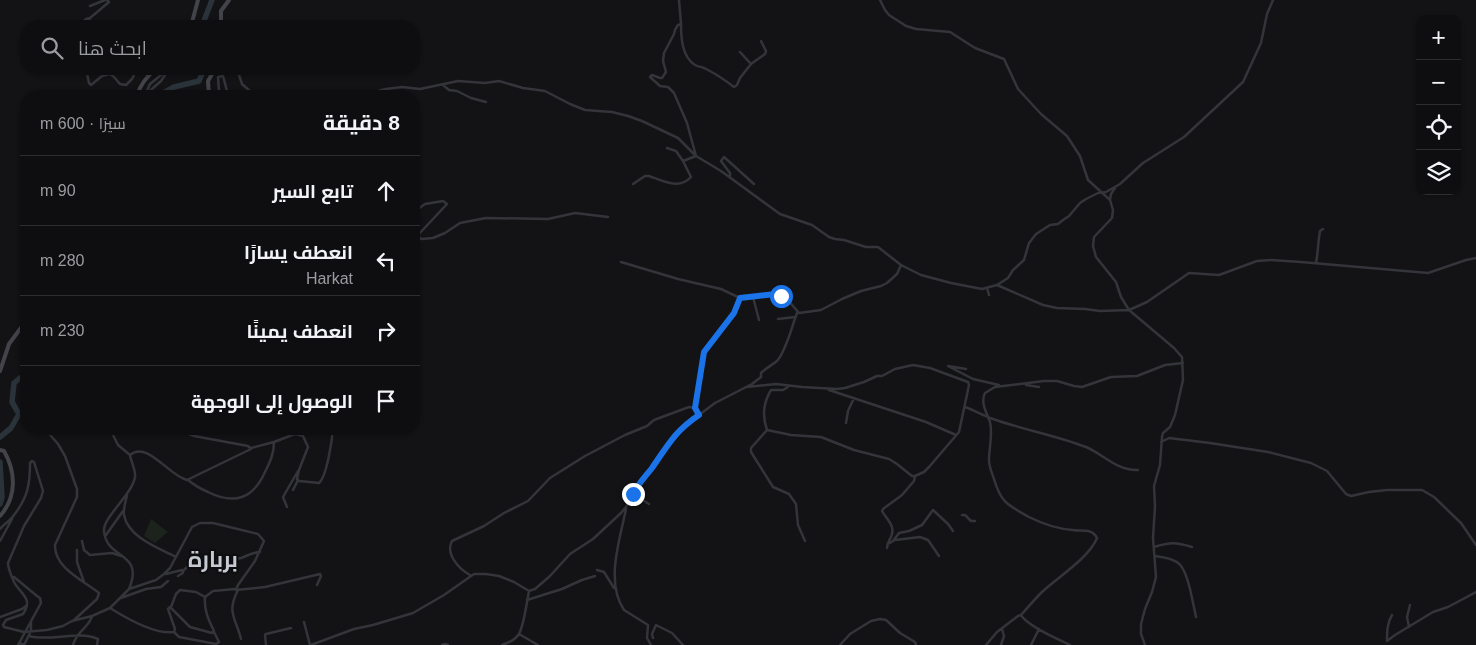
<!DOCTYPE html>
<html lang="ar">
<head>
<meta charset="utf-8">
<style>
  :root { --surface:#0e0e10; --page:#1c1c1e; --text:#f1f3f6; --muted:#9b9c9f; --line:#2e2e30 }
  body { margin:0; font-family:Arial,Cairo,sans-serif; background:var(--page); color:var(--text); direction:rtl }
  .controls { position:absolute; right:15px; top:15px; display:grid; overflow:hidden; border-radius:10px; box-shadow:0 1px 4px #0004 }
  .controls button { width:45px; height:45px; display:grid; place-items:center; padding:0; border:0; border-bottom:1px solid var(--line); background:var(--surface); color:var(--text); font:25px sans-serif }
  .stop { position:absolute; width:15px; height:15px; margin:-11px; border:4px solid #1a73e8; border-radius:50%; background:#fff }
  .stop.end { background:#1a73e8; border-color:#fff; box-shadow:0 1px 5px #0008 }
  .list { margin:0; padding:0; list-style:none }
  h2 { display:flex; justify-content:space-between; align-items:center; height:65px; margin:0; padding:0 20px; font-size:21px }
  h2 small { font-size:16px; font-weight:400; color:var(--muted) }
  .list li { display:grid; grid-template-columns:32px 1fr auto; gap:15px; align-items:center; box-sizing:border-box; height:70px; padding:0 20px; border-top:1px solid var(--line) }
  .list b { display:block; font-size:19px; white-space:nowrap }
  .list p { margin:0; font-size:16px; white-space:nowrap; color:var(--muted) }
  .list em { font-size:16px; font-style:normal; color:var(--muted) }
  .icon { flex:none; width:28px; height:28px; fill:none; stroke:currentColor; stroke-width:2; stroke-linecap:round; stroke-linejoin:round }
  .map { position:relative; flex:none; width:1476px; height:645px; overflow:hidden; direction:ltr }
  .search { position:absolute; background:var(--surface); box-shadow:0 1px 4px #0004; left:20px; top:20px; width:400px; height:55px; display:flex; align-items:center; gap:12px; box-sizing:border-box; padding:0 18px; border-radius:20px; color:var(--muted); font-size:19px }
  .panel { position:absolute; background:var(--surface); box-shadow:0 1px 4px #0004; left:20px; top:90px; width:400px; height:345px; border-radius:20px; direction:rtl }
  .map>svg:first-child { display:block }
  .green { fill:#1b231c }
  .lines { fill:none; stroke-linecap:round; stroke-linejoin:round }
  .river { stroke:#293339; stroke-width:5.5 }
  .street { stroke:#34353a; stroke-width:2.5 }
  .secondary { stroke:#42444a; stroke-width:4 }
  .route { stroke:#1a73e8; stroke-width:6 }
  .labels { text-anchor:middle; stroke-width:4.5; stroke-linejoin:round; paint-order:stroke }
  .district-label { font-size:22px; font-weight:bold; fill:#c5c9d2; stroke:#0e0e10 }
</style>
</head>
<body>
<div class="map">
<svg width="1476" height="645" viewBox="0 0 1476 645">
  <rect width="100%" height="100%" fill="#131315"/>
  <path class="green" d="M151,519L168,532L155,543L144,536Z"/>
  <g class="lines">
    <path class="river" d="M202,26L212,0
      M158,96L174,87L199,81L204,69
      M0,437L11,428L19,414L12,402L14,383L26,373
      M0,462L2,497L0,504"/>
    <path class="street" d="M880,0L885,10L889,15L906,26L916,29L950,32L975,48L1004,59L1018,89L1041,114L1067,136L1080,156L1088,180L1110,200L1113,210L1112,218L1094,237L1093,246L1096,257L1116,282L1121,297L1129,310L1174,348L1182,357L1183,380L1175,415L1170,427L1163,433L1162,437L1160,465L1154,486L1155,506L1153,538L1156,577L1152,592L1145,609L1141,624V634L1145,645
      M90,6L105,0
      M681,24C681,38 682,57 695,65C699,67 703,67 706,69C716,74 725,80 734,87L737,85L740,78L751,64L740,52
      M79,26L86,19L90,18
      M87,26L90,18L109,2L107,0
      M751,64L765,54L766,51L761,41
      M86,69L89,83L91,85L102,76L110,74L114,77L120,84L126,85L132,79L137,69
      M210,69L213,73
      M239,75L242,84L251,92
      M443,85L449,90L457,91L471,98L486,102
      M219,91L218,77L223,76L227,91L239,96L249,92L256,96
      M145,95L150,84L166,71
      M144,96L161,81L169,69
      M359,96L386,89L402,87L420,89L458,81L485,83L499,81L523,88L545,91L570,104L585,110L612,112L628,116L642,121L678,138L696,156L721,171L780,214L812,225L829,237L835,239L844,240L866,247H878L901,265L921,275L951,283L982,289L997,285L1008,278L1013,270L1024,260L1029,243L1036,234L1050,225L1058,224L1063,220L1069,216L1080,203L1086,199L1098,193L1106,192L1120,184L1143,163L1184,137L1243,82L1261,43L1267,14L1273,0
      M667,148L676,151L683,161
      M730,176V173L721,161L724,157L754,184
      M633,184L645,176H649C663,181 679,190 691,177L683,161L696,156L687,123L674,93L668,87L660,86L650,77L652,75L660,78H662L666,72L663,61L664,53L674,34L675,30L678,25L681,24L679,0
      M1110,200L1111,194L1115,188
      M414,212L425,204L443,201L447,204L418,235L421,239L433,238L445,233L460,223L486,218L548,219L575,213L608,217
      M1316,263C1318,253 1318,242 1320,231L1323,229
      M997,285L1043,305L1057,308L1085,309L1100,311L1129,310L1147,302L1189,273L1219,275L1257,261L1271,260L1301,262L1428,273L1466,260L1476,258
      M987,288L989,295
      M753,297L759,320
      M799,313L821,310L842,299L861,291L881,286L887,283L897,274L901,265
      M778,319L795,317
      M966,369L948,366L973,379L999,385
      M1026,385L1039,387
      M746,387L776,384L802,387L837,389L845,388L864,382L877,376H882L895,369L913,365L930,368L968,382L969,385L959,432L929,467L924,472L915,476L914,481L902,495L883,509L882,511C887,520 896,526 891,537C889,541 887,543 887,548
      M788,387L783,390H771C763,403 762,416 767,430L791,435L821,437L854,450L889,459L897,464L912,476H915
      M829,390L926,422L956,435
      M965,407C974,410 983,416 993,419C1024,430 1055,435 1086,447C1103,454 1117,471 1138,470
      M699,415L695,408L704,352L734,313L740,298
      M846,423L848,411L854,398
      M45,429L58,444L65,456L77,489V497L55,545C54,568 84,581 99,593L97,599L73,621
      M110,429L118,445L130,455
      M767,430L751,448V452L773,487L789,494L796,504L798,525L805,541
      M195,435L224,429
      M1161,442L1169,438L1210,443L1268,452L1311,463L1327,471L1346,494L1351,496L1369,492L1387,490H1422L1434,497L1461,523L1476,545
      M251,448L274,442
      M188,480C194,485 201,489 208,492C234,505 253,499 265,472C270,462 274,454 274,442L295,434L303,436L308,447L299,470L297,479L299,481L319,483C327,476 332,440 333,429
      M293,490L298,480
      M633,494L649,504
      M127,495C126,501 123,508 124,515C128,537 158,548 176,557
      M287,507L283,497L298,471
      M626,509C620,539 605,582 624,610L648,625L647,638L651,645
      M962,515H965L971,521H975
      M0,529C4,524 11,520 14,515C28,497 30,484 30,463L32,461L34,462L43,491L41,498L24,526L8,563C8,569 12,577 14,582C20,594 34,598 23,614L6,620L3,625L4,627L24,632L47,630L63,626L72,621L92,616L110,608L129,589L156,580L164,574L170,568L192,527L200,523H213L258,534L264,541L255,561L238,585L236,590L265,587L320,574L321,576L317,585
      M106,535L123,511
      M0,541L12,519
      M82,541L84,550L90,555L112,553L121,556
      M893,541L899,533L909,531L922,525L933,510L948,524L953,531
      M888,544L895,540L920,537L928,540L939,556
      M1154,547C1170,542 1176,542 1192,547
      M77,550V562L84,582
      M1155,556C1181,559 1184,565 1190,589C1192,598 1194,607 1196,617
      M597,570L604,572L614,588L616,589
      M183,571C192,558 226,562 241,558C247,556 253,552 260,552
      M166,574L182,570L183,573L178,576
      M470,575C459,569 445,554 452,541L484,526L504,513L528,501L550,478L585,456L625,435L647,426L654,420L689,407L695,408
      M14,577L37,596L40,598L41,603L18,645
      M129,589C145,551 106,560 104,531C103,517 132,495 135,477C136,470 131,462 130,455C147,440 169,476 187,480L251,449L248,446L194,436L176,429
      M238,590C226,613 236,618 241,639
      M529,591L535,589L550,576L570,554L593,539L621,513L626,507L638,485L679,430L715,403L752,384L761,377V373C766,368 772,365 777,361C786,351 792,326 797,313H799L787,299L781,296L775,294L740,298L721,289L678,279L621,262
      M121,598L146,589L161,587L168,581
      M527,600L562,589L582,580L595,576
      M171,607L176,594L180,590L196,592L205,597
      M110,608C126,618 156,635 174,632L175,629L168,609L170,607L190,627L212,633L214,631C208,619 204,610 205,597L213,591L235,589
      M1021,615C1027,626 1058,639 1070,645
      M1392,615C1387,623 1387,632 1387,641L1395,635L1433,612L1448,607L1476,592
      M0,617L22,609L26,606
      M304,622L310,645
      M1409,627L1407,617L1410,605
      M174,632L179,637L216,644L219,642L214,632
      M519,634L538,645
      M29,636C50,642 78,630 98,639L97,645
      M653,638L652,634L656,625L672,633L683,645
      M19,643L24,645L31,631V623
      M73,645C77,630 89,628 92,616
      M266,645L265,635L266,634L291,628
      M311,645L354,629L373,625L413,613L444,595L474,574H486L499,576L514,582L529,591
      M442,645L445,644L448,645
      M502,645C508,643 516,639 519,634C524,625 527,601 529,591
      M840,645L850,634L871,621L880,619L886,620L900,633L915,642L916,645
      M986,645L997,632L1018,616L1021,615C1028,607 1035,599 1042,592C1058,577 1089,558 1097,538C1095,534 1093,532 1088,531C1083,530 1078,531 1073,530C1056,529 1043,524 1029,517C1008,505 1001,503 994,479C992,473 989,467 989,460C989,448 993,434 990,422C987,413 980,403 985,393L995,387L1044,381H1057L1074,386L1082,387L1111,377L1137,376L1165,365L1183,363
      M1001,645L1004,636L1002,629
      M1031,645L1039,629"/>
    <path class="secondary" d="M191,26L198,0
      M221,26V11L229,0
      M137,96C140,85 147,76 156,69
      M209,96L208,81L215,69
      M0,371L9,344L26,321
      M0,450L4,451C16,472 17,497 0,516"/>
  </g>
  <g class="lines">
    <path class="route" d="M633,494C638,484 645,477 652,468C668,445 675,431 699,415L695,408L704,352L734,313L740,298L775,294L781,296"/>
  </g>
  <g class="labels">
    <g class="district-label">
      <text x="213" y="567">بربارة</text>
    </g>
  </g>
</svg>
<div class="controls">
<button>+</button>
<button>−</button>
<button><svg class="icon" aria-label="locate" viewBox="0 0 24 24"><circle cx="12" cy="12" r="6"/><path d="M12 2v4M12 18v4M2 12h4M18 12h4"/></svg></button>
<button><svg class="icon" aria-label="layers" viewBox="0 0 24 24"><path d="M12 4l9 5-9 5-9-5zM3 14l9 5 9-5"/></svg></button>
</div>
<div class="stop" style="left:781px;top:296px"></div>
<div class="stop end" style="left:633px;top:494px"></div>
<div class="search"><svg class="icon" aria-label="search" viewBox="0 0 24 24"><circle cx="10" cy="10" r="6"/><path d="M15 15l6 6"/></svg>ابحث هنا</div>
<section class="panel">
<h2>8 دقيقة<small>سيرًا · 600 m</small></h2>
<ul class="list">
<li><svg class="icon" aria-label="ahead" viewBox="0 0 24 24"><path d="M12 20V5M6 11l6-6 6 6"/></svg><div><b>تابع السير</b></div><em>90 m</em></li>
<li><svg class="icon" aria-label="left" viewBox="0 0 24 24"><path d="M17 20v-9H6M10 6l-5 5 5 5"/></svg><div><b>انعطف يسارًا</b><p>Harkat</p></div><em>280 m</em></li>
<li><svg class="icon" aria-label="right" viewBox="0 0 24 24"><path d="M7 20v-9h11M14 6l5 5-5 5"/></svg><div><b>انعطف يمينًا</b></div><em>230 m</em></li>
<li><svg class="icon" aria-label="arrive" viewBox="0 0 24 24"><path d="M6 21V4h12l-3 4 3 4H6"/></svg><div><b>الوصول إلى الوجهة</b></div></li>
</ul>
</section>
</div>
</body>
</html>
